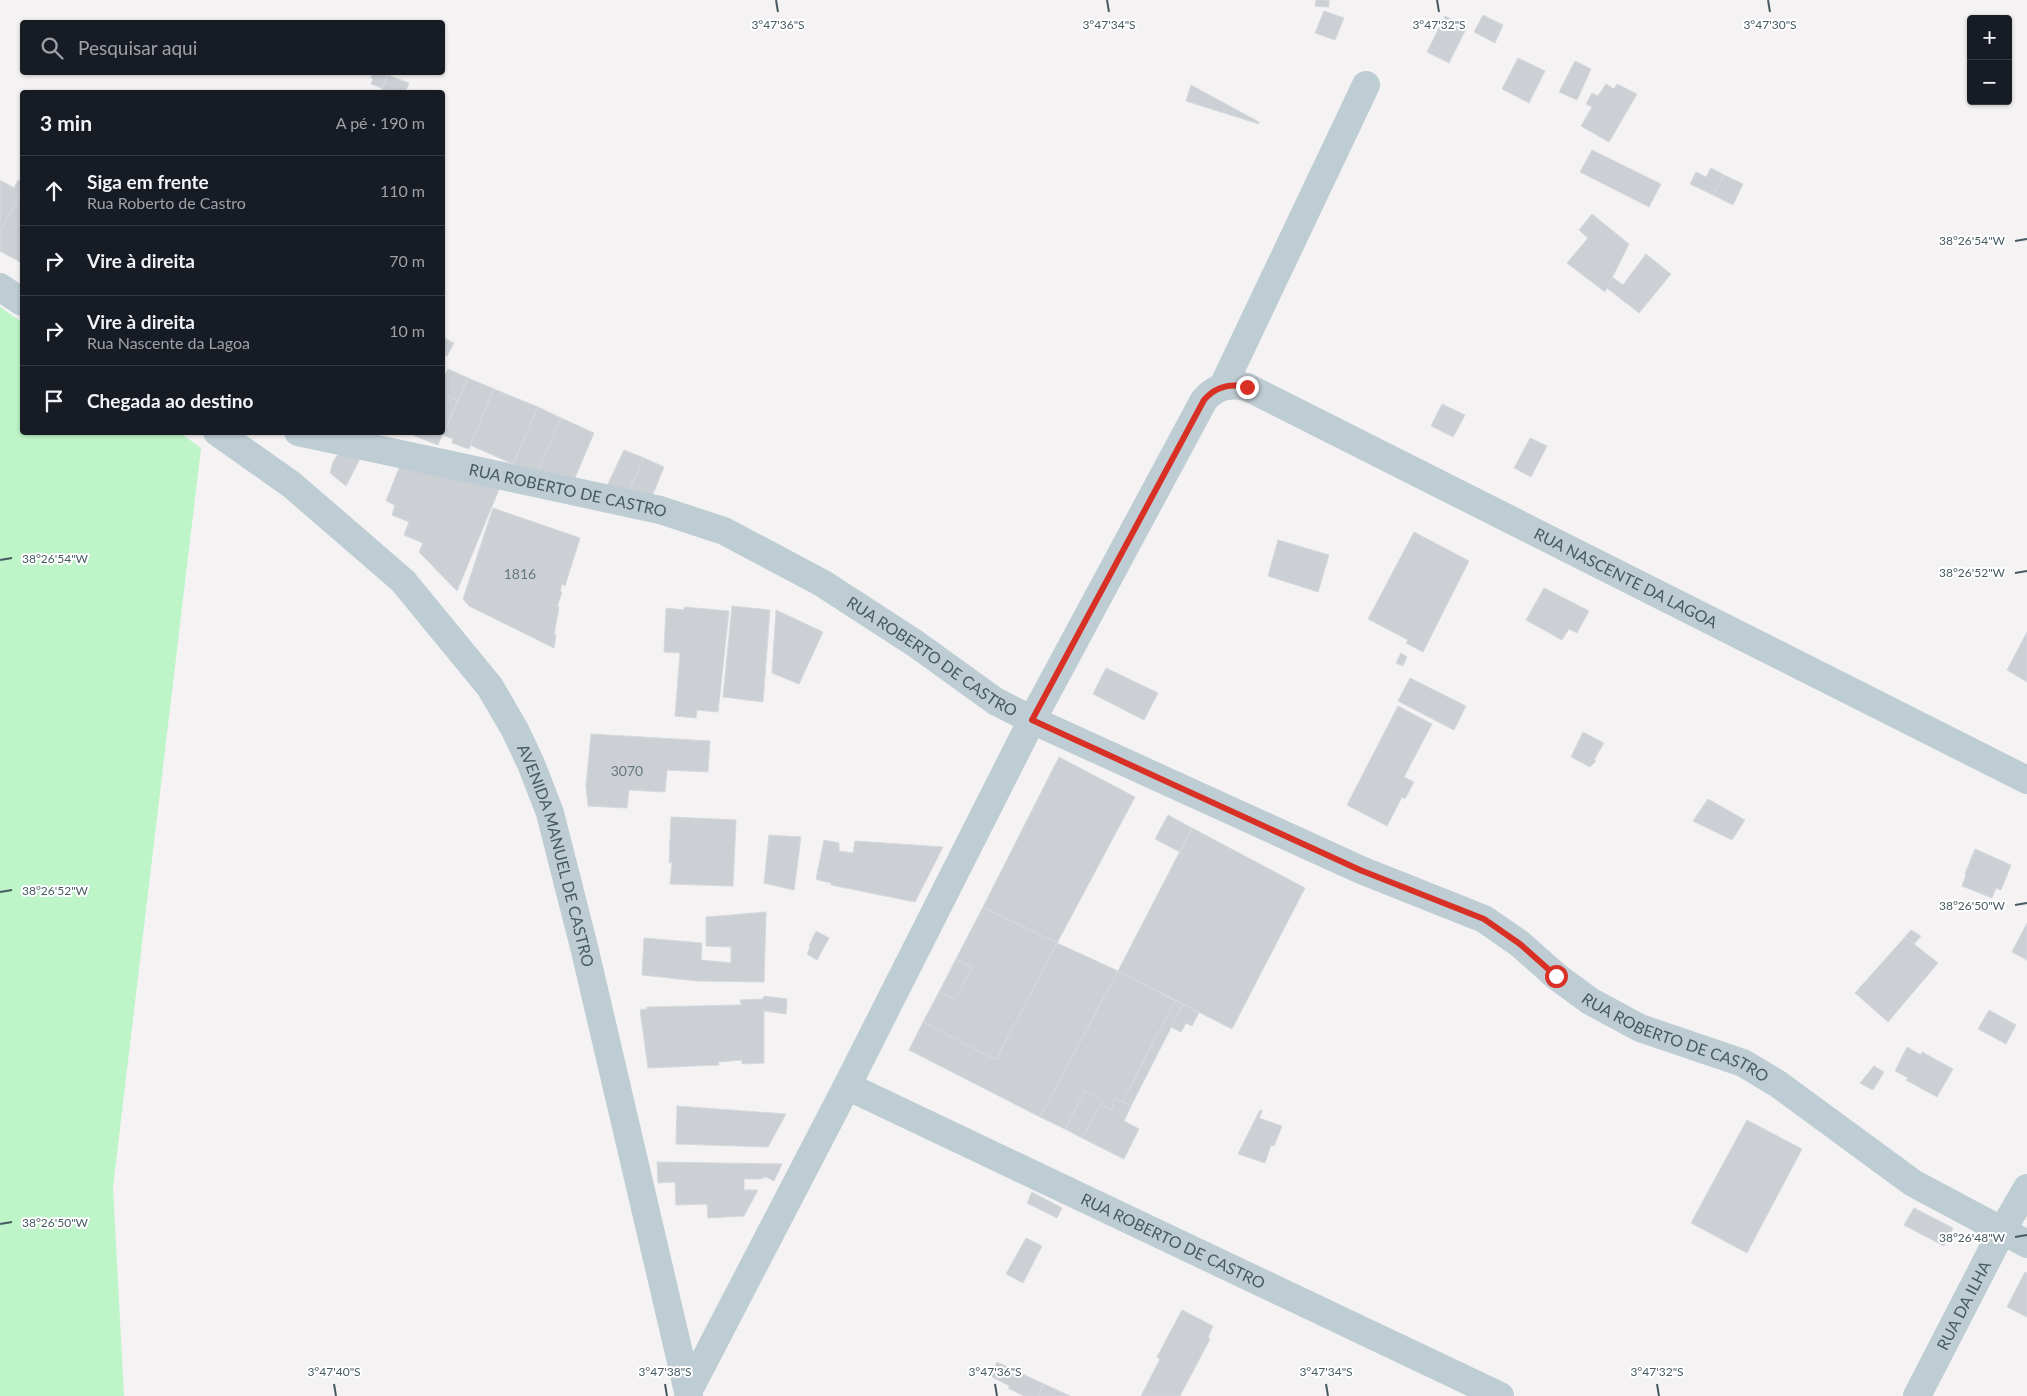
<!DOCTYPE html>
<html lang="pt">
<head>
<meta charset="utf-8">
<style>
  :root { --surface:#171b24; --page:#242831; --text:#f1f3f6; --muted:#9ea1a6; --line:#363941 }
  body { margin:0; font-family:Lato,sans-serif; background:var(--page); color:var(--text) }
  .controls { position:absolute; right:15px; top:15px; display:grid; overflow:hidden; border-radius:5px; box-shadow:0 1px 4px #0004 }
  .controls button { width:45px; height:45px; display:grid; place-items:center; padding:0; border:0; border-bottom:1px solid var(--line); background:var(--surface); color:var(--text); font:25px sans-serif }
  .stop { position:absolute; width:15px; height:15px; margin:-11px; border:4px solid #d93025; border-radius:50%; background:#fff }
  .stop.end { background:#d93025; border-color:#fff; box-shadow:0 1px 5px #0008 }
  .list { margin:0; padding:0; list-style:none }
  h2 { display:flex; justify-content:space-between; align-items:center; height:65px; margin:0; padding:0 20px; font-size:21px }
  h2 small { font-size:16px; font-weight:400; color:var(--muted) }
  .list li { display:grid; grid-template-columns:32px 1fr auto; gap:15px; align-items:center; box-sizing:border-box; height:70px; padding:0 20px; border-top:1px solid var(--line) }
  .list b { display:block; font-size:19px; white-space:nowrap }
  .list p { margin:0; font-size:16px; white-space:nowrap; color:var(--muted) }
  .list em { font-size:16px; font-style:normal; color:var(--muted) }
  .icon { flex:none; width:28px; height:28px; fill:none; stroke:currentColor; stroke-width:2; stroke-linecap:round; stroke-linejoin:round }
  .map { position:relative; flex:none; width:2027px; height:1396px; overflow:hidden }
  .search { position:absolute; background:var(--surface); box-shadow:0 1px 4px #0004; left:20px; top:20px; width:425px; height:55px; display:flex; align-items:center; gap:12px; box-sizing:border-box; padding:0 18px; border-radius:5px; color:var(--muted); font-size:19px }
  .panel { position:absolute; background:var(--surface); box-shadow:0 1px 4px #0004; left:20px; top:90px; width:425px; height:345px; border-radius:5px }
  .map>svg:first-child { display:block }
  .green { fill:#bdf5c8 }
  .building { fill:#ccd0d5; stroke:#d5d9de }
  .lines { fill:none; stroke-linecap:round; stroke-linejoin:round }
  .minor { stroke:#becdd3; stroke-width:28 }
  .route { stroke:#d93025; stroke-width:6 }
  .ticks { fill:none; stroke:#475a62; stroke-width:2 }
  .labels { text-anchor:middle; stroke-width:4; stroke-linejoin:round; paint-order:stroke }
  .number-label { font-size:14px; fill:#68787f }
  .street-label { font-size:16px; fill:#475a62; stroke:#fff }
  .ticks-label { font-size:12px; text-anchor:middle; fill:#475a62; stroke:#fff; stroke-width:4; stroke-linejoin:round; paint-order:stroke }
</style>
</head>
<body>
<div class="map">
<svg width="2027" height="1396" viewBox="0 0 2027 1396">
  <rect width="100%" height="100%" fill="#f4f2f2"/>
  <path class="green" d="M0,307L22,322V432L180,433L201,448L113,1187L124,1396H0Z"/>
  <path class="building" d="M1316,0H1329V7L1315,6Z
    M1324,11L1344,18L1335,40L1315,33Z
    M1483,15L1503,25L1495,43L1474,32Z
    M1445,16L1467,27L1449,63L1427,52Z
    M1518,58L1545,71L1529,103L1502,89Z
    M1575,61L1591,69L1577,100L1559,92Z
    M370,72H389L382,88L371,84L373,79L371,78L372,75L369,74Z
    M388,75L409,83L405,92H381Z
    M1606,84L1614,89L1617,84L1637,94L1609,142L1581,126L1592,107L1586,104L1592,93L1598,96Z
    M1191,85L1259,122V124L1186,101Z
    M1592,150L1661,184L1649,207L1580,172Z
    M1711,168L1724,175L1713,195L1690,184L1696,172L1706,177Z
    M1724,175L1743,184L1733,205L1713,195Z
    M0,180L14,188L18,180L22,182V191L0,232Z
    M22,191V263L0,251V232Z
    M1592,214L1629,244L1605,292L1567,263L1588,238L1579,230Z
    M1646,254L1671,274L1639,313L1607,288L1612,277L1623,285Z
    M442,337L454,343L447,356L442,354Z
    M448,369L468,378L458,400L442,393V380Z
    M468,378L494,389L469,449L452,443L453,439L443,435Z
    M494,389L538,407L513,464L470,445Z
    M442,393L458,400L438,445L410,434L442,432Z
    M1442,404L1465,415L1453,437L1431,426Z
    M538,407L561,418L538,471L513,464Z
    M561,418L594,433L574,480L562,474L561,478L538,471Z
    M1530,438L1547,446L1531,477L1514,468Z
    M624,450L644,458L628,493L606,488Z
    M343,452L362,455L346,486L330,473L333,462L337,456Z
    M644,458L664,467L651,499L628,493Z
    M401,463L500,487L457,591L419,552L423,543L404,535L409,522L392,515L395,505L386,501Z
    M493,508L580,538L565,586L562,584L560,591L562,592L557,607H559L554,635H556L554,648L469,606L463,599Z
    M1414,532L1469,561L1423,652L1406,643L1408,640L1368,619Z
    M1278,540L1329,555L1318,592L1268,576Z
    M1544,588L1589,611L1577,633L1569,629L1562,640L1526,620Z
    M732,606L770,610L763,702L723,697Z
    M684,607L729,611L718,712L697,710L696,718L675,716L680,653L664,652L666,608L684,610Z
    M776,610L823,632L799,684L772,673Z
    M2027,632V682L2007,670Z
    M1401,653L1407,657L1403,666L1396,663Z
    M1106,668L1158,693L1144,720L1093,694Z
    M1410,678L1466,706L1454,730L1398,701Z
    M1398,706L1432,724L1404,777L1414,782L1405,799L1402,797L1387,826L1347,805Z
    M1583,732L1604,743L1594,760L1596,761L1590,767L1571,757Z
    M591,734L710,741L708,772L667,770L665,792L629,790L627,808L588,806L586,785Z
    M1059,757L1135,797L1057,943L983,907Z
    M1708,799L1745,820L1732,840L1693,821Z
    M1168,815L1192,828L1180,852L1155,839Z
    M671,817L736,820L733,886L670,884L672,862L669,863Z
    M1192,828L1305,888L1232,1029L1118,971Z
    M769,835L801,837L794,890L764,883Z
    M824,840L839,843V851L853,853L855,841L943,847L915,902L831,885V883L818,880L816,879Z
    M1975,849L2011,865L2001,890L1996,888L1992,898L1962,886L1966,875L1965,874Z
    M983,907L1057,943L996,1060L923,1022L939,992L955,1000L972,967L956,959Z
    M766,912L764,982L697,981L642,975L644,938L702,943L701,960L731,963V947L706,946V917Z
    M2027,923V960L2012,952Z
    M1911,930L1921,936L1914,944L1905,937Z
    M816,931L829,938L817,960L807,954L810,947L809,946Z
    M1905,937L1938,963L1888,1022L1855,993Z
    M1057,943L1118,971L1040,1117L909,1050L923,1022L996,1060Z
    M956,959L972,967L955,1000L939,992Z
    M1118,971L1175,1001L1122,1102L1115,1098L1111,1110L1101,1104L1103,1101L1085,1091L1065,1129L1040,1117Z
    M764,996L787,999L786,1014L764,1011V1063L742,1064V1060L718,1062L719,1065L648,1068L640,1010L647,1009V1007L741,1005L740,1000L763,999Z
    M1175,1001L1183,1004L1131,1106L1122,1102Z
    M1183,1004L1199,1013L1192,1026L1186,1023L1181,1032L1171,1027Z
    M1989,1010L2016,1025L2006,1044L1978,1029Z
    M1907,1047L1921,1055L1922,1052L1953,1069L1937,1097L1906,1080L1908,1078L1895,1071Z
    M1874,1066L1884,1072L1873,1090L1860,1083Z
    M1085,1091L1103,1101L1082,1138L1065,1129Z
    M1115,1098L1131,1106L1124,1121L1139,1129L1124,1159L1082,1138L1101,1104L1111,1110Z
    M677,1106L786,1114L768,1147L676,1144Z
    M1260,1110L1262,1111L1259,1118L1282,1126L1274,1146L1271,1145L1265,1163L1238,1154Z
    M1747,1120L1802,1149L1747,1253L1691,1223Z
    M657,1162L782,1164L774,1181L766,1177L760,1179H744V1190H758L744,1216L708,1218L707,1204L676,1205L675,1182L658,1183Z
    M1032,1192L1062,1208L1057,1218L1027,1203Z
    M1914,1208L1953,1228L1944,1246L1904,1225Z
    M1026,1238L1042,1246L1023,1283L1006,1274Z
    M2025,1272L2027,1273V1317L2007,1307Z
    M1182,1310L1213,1326L1208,1337L1210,1339L1180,1396H1141L1160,1359L1157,1357Z
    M997,1362L1044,1384L1038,1396H1024L1008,1388L1010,1386L990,1376Z
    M1044,1384L1070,1396H1038Z"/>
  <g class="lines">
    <g class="minor">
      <path d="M0,287L22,302"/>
      <path d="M1223,386L1366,85"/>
      <path id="s1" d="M217,432L292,485L403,581L490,687L515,730L531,764L550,813L585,951L689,1396"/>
      <path id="s2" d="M298,432L660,510L724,531L822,583L916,644L995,701L1032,720L1361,870L1484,919L1520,944L1556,976L1590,1001L1640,1028L1743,1063L1778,1084L1913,1183L2027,1244"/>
      <path id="s3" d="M847,1086L1500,1396"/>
      <path id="s4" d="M688,1392L847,1086L1032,720L1204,400C1216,386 1230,383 1247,387L2027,780"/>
      <path id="s5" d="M1917,1396L2002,1231L2027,1188"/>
    </g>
  </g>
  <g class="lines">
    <path class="route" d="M1247,387C1230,383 1216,386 1204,400L1032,720L1360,870L1484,919L1520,944L1556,976"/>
  </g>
  <path class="ticks" d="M776,0L778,12M1107,0L1109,12M1437,0L1439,12M1768,0L1770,12M2015,241L2027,239M0,560L12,558M2015,573L2027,571M0,892L12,890M2015,905L2027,903M0,1224L12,1222M2015,1237L2027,1235M334,1384L336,1396M665,1384L667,1396M995,1384L997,1396M1326,1384L1328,1396M1657,1384L1659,1396"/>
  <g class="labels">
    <g class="number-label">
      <text x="520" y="579">1816</text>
      <text x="627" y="776">3070</text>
    </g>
    <g class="street-label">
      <text dy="6" stroke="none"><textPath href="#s2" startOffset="276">RUA ROBERTO DE CASTRO</textPath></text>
      <text dy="6" stroke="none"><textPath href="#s4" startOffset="1590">RUA NASCENTE DA LAGOA</textPath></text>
      <text dy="6" stroke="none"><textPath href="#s2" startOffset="681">RUA ROBERTO DE CASTRO</textPath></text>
      <text dy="6" stroke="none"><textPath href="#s1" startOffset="558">AVENIDA MANUEL DE CASTRO</textPath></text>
      <text dy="6" stroke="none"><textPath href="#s2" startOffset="1521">RUA ROBERTO DE CASTRO</textPath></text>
      <text dy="6" stroke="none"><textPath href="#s3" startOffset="361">RUA ROBERTO DE CASTRO</textPath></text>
      <text dy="6" stroke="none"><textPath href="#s5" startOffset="102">RUA DA ILHA</textPath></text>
    </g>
  </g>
  <g class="ticks-label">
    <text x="778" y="29">3°47'36"S</text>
    <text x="1109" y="29">3°47'34"S</text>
    <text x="1439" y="29">3°47'32"S</text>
    <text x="1770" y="29">3°47'30"S</text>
    <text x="1972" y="245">38°26'54"W</text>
    <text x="55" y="563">38°26'54"W</text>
    <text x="1972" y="577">38°26'52"W</text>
    <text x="55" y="895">38°26'52"W</text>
    <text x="1972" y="910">38°26'50"W</text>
    <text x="55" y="1227">38°26'50"W</text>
    <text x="1972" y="1242">38°26'48"W</text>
    <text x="334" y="1376">3°47'40"S</text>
    <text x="665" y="1376">3°47'38"S</text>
    <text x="995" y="1376">3°47'36"S</text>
    <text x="1326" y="1376">3°47'34"S</text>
    <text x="1657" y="1376">3°47'32"S</text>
  </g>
</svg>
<div class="controls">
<button>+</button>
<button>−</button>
</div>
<div class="stop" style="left:1556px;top:976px"></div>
<div class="stop end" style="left:1247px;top:387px"></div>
<div class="search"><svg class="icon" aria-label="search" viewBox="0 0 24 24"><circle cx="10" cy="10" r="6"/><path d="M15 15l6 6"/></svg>Pesquisar aqui</div>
<section class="panel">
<h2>3 min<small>A pé · 190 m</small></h2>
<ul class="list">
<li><svg class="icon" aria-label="ahead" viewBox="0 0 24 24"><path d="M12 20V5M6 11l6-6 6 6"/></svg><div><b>Siga em frente</b><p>Rua Roberto de Castro</p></div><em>110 m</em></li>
<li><svg class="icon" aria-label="right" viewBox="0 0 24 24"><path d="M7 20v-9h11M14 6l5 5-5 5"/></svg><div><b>Vire à direita</b></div><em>70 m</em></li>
<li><svg class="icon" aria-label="right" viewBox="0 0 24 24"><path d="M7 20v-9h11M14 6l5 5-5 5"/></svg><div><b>Vire à direita</b><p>Rua Nascente da Lagoa</p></div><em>10 m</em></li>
<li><svg class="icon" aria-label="arrive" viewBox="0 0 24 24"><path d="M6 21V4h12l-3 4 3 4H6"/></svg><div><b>Chegada ao destino</b></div></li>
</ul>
</section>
</div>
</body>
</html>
